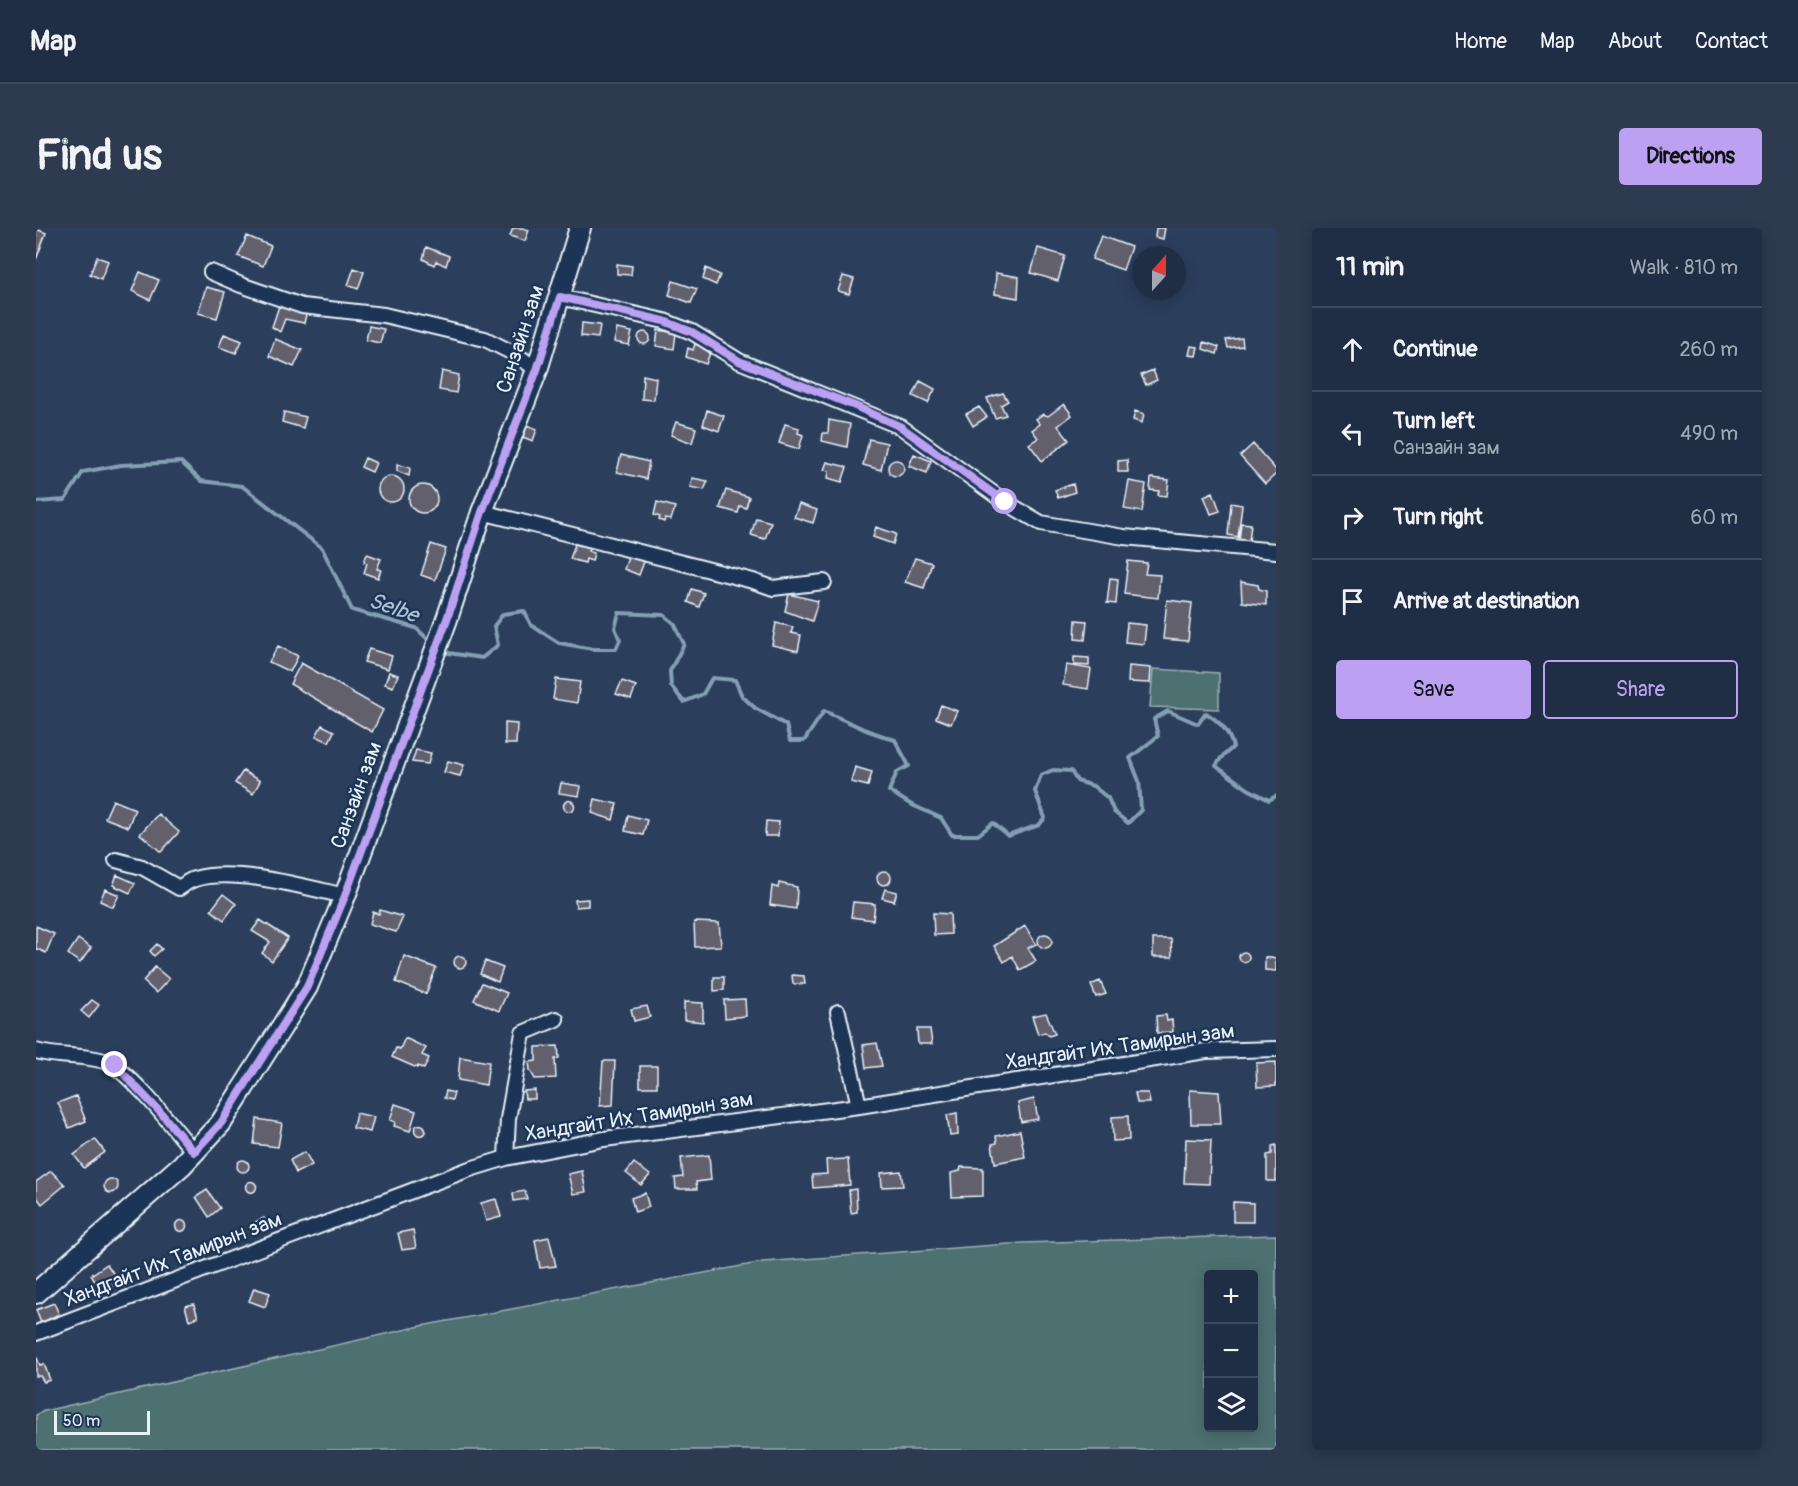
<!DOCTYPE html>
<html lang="en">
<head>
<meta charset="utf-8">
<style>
  :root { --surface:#202e45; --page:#2d3a50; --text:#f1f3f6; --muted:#a2a8b3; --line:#3d4a5e; --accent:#bca0f2 }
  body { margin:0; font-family:Pangolin,sans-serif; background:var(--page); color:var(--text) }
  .controls { position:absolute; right:18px; bottom:18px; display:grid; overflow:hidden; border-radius:6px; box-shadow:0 3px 15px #0003 }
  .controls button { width:54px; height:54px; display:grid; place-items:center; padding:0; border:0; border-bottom:2px solid var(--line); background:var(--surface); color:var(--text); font:30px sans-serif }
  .compass { position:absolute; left:1096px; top:18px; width:54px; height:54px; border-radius:50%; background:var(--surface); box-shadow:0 3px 15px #0003; rotate:21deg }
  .scale { position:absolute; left:18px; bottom:15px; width:96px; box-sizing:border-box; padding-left:6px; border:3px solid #e8f1f8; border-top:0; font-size:16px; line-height:21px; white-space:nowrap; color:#e8f1f8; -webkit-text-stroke:4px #1d3557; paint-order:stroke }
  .stop { position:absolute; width:18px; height:18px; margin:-14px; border:4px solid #bca0f2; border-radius:50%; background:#fff }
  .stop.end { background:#bca0f2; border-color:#fff; box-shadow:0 2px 6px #0008 }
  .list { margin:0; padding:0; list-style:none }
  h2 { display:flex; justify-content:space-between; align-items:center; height:78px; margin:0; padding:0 24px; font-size:26px }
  h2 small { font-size:20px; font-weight:400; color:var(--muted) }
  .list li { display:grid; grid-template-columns:39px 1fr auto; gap:18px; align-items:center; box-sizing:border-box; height:84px; padding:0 24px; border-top:2px solid var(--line) }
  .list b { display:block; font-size:22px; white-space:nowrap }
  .list p { margin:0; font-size:20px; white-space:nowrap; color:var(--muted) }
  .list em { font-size:20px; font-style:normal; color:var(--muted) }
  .actions { display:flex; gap:12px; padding:18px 24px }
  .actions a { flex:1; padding:14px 0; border:2px solid var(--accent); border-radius:6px; text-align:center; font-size:21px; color:var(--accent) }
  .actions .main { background:var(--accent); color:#111 }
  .icon { flex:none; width:33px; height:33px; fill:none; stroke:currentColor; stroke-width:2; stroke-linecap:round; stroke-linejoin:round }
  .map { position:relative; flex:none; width:1240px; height:1222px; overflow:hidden; border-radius:6px }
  header { display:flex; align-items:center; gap:36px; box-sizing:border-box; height:84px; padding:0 30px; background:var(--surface); border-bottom:2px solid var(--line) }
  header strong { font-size:28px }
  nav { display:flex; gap:33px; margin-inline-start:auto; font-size:21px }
  .intro { display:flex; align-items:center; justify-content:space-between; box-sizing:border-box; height:144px; padding:0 36px }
  h1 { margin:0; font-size:42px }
  .button { padding:15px 27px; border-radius:6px; background:var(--accent); color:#111; font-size:21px; font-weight:700 }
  main { display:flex; gap:36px; padding:0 36px }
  aside { flex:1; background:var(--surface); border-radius:6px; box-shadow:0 3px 15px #0003 }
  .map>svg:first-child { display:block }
  .green { fill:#4d6f6f; stroke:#9ab0b4; stroke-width:1.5; fill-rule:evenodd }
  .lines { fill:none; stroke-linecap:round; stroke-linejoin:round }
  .stream { stroke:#83a1b2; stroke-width:4 }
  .building { fill:#63616e; stroke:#e8f1f8; stroke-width:1.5 }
  .minor-casing { stroke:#e8f1f8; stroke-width:18 }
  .secondary-casing { stroke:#e8f1f8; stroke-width:24 }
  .minor { stroke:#1d3557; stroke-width:14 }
  .secondary { stroke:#1d3557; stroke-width:20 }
  .route { stroke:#bca0f2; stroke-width:8 }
  .labels { text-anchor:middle; stroke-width:5; stroke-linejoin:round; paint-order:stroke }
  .street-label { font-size:21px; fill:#e8f1f8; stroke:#1d3557 }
  .water-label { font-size:22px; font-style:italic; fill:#adc2cf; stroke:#1d3557 }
</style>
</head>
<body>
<header>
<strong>Map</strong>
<nav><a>Home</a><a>Map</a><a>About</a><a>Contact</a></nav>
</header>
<div class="intro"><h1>Find us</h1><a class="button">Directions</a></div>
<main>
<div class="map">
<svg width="1240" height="1222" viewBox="0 0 1240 1222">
  <rect width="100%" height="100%" fill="#2b3e5c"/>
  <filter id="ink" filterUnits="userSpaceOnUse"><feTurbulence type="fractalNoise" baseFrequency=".0167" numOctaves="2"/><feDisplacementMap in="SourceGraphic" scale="12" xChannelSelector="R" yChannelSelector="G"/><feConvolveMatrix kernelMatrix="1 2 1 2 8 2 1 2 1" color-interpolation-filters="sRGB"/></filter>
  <g filter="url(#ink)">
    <path class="green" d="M1117,441L1183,445V481L1114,479Z
      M1240,1007V1222H0V1187L8,1183L385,1098L727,1034L987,1015ZM1172,1046H1218V1200H1172Z"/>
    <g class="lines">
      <path class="stream" d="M0,274L29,272L47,244L85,237L145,234L165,253L206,258L286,320L316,382L380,400L396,415
        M406,424L446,430L462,417L458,398L467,386L488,383L495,397L523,415L557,421H580L584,412L579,400L583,385L628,387L638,395L648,416L634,443L635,458L648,474L667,466L676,450L699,452L706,468L719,480L750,497L754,513H768L788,483L830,502L859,512L873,538L861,544L853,563L874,576L905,590L916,607H942L957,595L972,608L1003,597L1009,590L999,563L1005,547L1017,542L1035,543L1041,553L1057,558L1072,570L1078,584L1092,595L1105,582L1103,553L1094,530L1122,508L1118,491L1132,483L1162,496L1170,485C1184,494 1193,503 1197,519L1185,530L1180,538L1212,561L1233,572L1240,568"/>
    </g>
    <path class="building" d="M477,0H486L493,2L489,13L474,8Z
      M1120,0H1129L1127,11L1119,9Z
      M0,1L10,5L0,32Z
      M211,8L235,18L227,38L202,28Z
      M1065,8L1095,19L1087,42L1056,31Z
      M390,19L413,28L410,38L400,33L398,37L387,31Z
      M1002,20L1029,28L1022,53L995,45Z
      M61,29L72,33L65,51L54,46Z
      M581,36L596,38L595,47L581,46Z
      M318,40L328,44L322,61L312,57Z
      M670,40L684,47L680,57L667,51Z
      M104,44L123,52L114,72L96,63Z
      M960,45L983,49L982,70L959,66Z
      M807,48L818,51L813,66L802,63Z
      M637,53L661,61L655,75L633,67Z
      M170,59L189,64L181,90L162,85Z
      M243,78L271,83L268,95L249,91L244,104L236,99Z
      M546,95L564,97L562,110L545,108Z
      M333,98L348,101L344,115L330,112Z
      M581,101L596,104L593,117L578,114Z
      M622,102L640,105L638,121L620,118Z
      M602 110a6 6 0 1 1 12 0a6 6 0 1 1-12 0Z
      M188,106L206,113L200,125L183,119Z
      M1206,110L1207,118L1192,120L1190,112Z
      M239,111L266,122L258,139L233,128Z
      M1168,114L1183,119L1181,126L1167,121Z
      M659,116L675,122L670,136L650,129L652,120L657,122Z
      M1155,118L1162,119L1160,128L1153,127Z
      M1117,142L1121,152L1110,157L1105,147Z
      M406,143L423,147L420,165L403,162Z
      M607,147L620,150L618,172L606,171Z
      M884,153L899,161L892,175L877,168Z
      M967,165L972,173L965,177L970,187L959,190L951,170Z
      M1028,176L1036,187L1022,198L1033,212L1006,233L993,216L1002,210L996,202L1004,196L1000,191L1007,186L1012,188Z
      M943,179L951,189L937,198L930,186Z
      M671,182L688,188L683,203L667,197Z
      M1099,183L1108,186L1106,195L1097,192Z
      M248,184L270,189L267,200L246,194Z
      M793,192L814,196L811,219L786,213L787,205H792Z
      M640,194L660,200L656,215L635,207Z
      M488,196L501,201L497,213L484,208Z
      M749,196L763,200L762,205L767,207L763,221L743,215Z
      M833,211L851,215L845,242L827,237Z
      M1217,216L1240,242V246L1229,256L1204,228Z
      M878,226L895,233L891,245L873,238Z
      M585,227L613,234L610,251L581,244Z
      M329,230L340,235L336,244L325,239Z
      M1091,232L1092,244H1082V233Z
      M852 240a8 8 0 1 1 16 0a8 8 0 1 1-16 0Z
      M791,234L811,239L806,254L792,250L793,243L788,242Z
      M361,236L374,240L373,248L361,243Z
      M342 261a13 13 0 1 1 26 0a13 13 0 1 1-26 0Z
      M656,250L672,253L668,262L654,259Z
      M1115,250L1133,252L1131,268L1122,267L1123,263L1114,262Z
      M1093,253L1110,256L1106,284L1088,281Z
      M1037,256L1039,264L1022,270L1019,262Z
      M373 271a14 14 0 1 1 28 0a14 14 0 1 1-28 0Z
      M690,262L713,269L710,280L704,278L702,285L684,280Z
      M1177,264L1184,283L1175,286L1168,268Z
      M621,274L639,279L635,292L629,291L628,294L623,292L624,289L618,287Z
      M1195,275L1206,277L1202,309L1192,307Z
      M763,276L781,282L777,295L758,289Z
      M720,290L735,294L729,311L715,307Z
      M1205,295L1215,296L1213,314L1203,313Z
      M840,299L860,306L857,316L837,309Z
      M395,316L410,321L399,352L385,347Z
      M539,316L553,320L552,323L558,325L556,333L550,331L549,335L534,331Z
      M331,326L345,331L341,341L345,342L342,350L328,345L331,335L328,334Z
      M593,327L608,334L603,347L588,341Z
      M879,330L896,335L888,360L869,354Z
      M1092,333L1111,335L1109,346L1124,347L1122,370L1088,366Z
      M1074,350L1082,351L1080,376L1071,375Z
      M1205,354L1222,357L1223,361L1230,363V377L1206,374Z
      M656,361L668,365L663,379L652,374Z
      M753,366L782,373L776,393L749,383Z
      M1131,372L1156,375L1152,413L1127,411Z
      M1040,392L1051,393L1049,412L1039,411Z
      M740,395L757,399L755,405L765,407L762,423L736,417Z
      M1091,395L1110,397L1108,416L1089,414Z
      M242,418L262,428L254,444L233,434Z
      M333,421L356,428L352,441L328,434Z
      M1038,429L1053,430V438L1038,437Z
      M265,435L347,482L336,504L254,456Z
      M1030,437L1055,441L1052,461L1027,457Z
      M1093,438L1115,440L1114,455L1092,454Z
      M353,444L362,447L357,459L349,456Z
      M520,451L544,454L541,475L517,471Z
      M586,453L600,458L595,471L580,466Z
      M905,477L921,483L915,496L900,490Z
      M469,495L481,496L480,516H469Z
      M286,497L298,503L293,514L280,508Z
      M380,522L395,525L392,536L376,534Z
      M412,533L428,537L424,548L408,544Z
      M819,539L836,544L832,558L815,554Z
      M207,543L224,553L217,566L199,555Z
      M525,555L545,558L543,568L523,565Z
      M559,571L581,576L577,592L556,585Z
      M77,572L99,581L92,599L69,590Z
      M527.5 578a5.5 5.5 0 1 1 11 0a5.5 5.5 0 1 1-11 0Z
      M122,586L143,604L125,624L104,606Z
      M592,587L611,592L607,607L589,603Z
      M730,593L743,594L742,608H729Z
      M841 650a7 7 0 1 1 14 0a7 7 0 1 1-14 0Z
      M81,647L99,655L94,665L77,657Z
      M743,655L761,659L760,681L734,677L736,658L742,660Z
      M69,661L83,667L77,679L64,673Z
      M849,661L861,664L858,673L846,670Z
      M187,666L200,676L188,692L175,682Z
      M552,671V678L540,679L539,672Z
      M817,674L839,676L837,692L815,689Z
      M344,682L367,689L360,704L334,696L337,684L343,686Z
      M897,685L914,686L915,706L898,707Z
      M224,692L252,710L236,733L226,725L234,714L216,703Z
      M658,694L683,695L685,718L659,719Z
      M0,698L18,706L10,725L1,721L0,722Z
      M989,698L1000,716L992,720L1000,733L984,742L976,728L968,734L958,718Z
      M1002 713a7 7 0 1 1 14 0a7 7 0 1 1-14 0Z
      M42,711L55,720L44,735L32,726Z
      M1117,711H1135L1136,729H1117Z
      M121,716L126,721L118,728L114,723Z
      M1203 729a5 5 0 1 1 10 0a5 5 0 1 1-10 0Z
      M368,728L400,740L390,766L360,754Z
      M418 734a6 6 0 1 1 12 0a6 6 0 1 1-12 0Z
      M1229,729L1240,731V743L1229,742Z
      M449,733L467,740L462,754L444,746Z
      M119,739L133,751L120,765L107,753Z
      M756,747L768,748L769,756H757Z
      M678,749H688V762L678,763Z
      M1064,753L1070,766L1060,769L1055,757Z
      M446,755L471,765L463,783L438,772Z
      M709,771L710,788L689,790L688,772Z
      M56,772L63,777L53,790L45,783Z
      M648,774L667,775V794L648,792Z
      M611,778L614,789L598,793L595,781Z
      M1010,785L1019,806L1013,808L1009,804L1002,806L996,788Z
      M1130,787L1131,793L1136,792L1137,804L1121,805L1120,788Z
      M881,801H894L896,816H882Z
      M369,810L390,820L386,827L393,830L388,841L382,838L381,840L356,829L360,820L364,821Z
      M841,815L846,838L830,840L827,817Z
      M522,818L523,830L519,831L520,850L499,851L494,842L493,834L500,833V819Z
      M424,829L453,834L450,857L422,852Z
      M567,833H579L577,877L564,878Z
      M1240,834V858L1221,859L1220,835Z
      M604,838H621V859H604Z
      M499,862V871H489L488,863Z
      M1154,862L1183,864L1185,896H1155Z
      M410,863L418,865L416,872L408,870Z
      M1099,865H1112L1114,875H1101Z
      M40,868L50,893L33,900L22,875Z
      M998,871L1002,891L985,894L982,875Z
      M359,876L380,883L374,903L358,898L359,894L354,892Z
      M320,885L338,889L334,904L317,900Z
      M921,885L922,907L914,908L911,887Z
      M1092,888L1093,912L1077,913L1076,889Z
      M221,891L246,895L242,919L218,916Z
      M378.5 902a5.5 5.5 0 1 1 11 0a5.5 5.5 0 1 1-11 0Z
      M984,903L989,929L959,935L956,916L961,915L960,908Z
      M59,911L69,924L48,940L38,927Z
      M1150,911L1175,912L1173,956L1148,955Z
      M1240,917V953H1231V927L1236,926V918Z
      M269,924L276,937L260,945L254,932Z
      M673,927L675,952L660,954L661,961H640L639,950L647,949L645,930Z
      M812,931L814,957L777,960L776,947L791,946L790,932Z
      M201 938a6 6 0 1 1 12 0a6 6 0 1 1-12 0Z
      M598,935L614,947L605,957L590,945Z
      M925,939L947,940V968L916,969L915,945L924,943Z
      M15,943L29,957L6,976L0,968V954Z
      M546,943L550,964L537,966L532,946Z
      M865,943L867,958L846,959L845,945Z
      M68 958a7 7 0 1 1 14 0a7 7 0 1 1-14 0Z
      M209.5 959a5.5 5.5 0 1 1 11 0a5.5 5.5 0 1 1-11 0Z
      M820,961L821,984L815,985L813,962Z
      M171,962L184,980L173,989L160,969Z
      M489,963L491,971L478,973L477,965Z
      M609,965L613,979L599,984L595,970Z
      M460,971L465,989L450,993L445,975Z
      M1197,974L1217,975V994H1197Z
      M228,990L232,997L224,1003L219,994Z
      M139.5 998a5.5 5.5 0 1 1 11 0a5.5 5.5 0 1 1-11 0Z
      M377,1002L380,1020L366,1022L362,1005Z
      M513,1009L520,1038L504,1040L499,1012Z
      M71,1036L83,1054L66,1065L55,1047Z
      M218,1060L234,1065L229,1079L213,1073Z
      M18,1075L23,1086L5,1095L0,1082Z
      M158,1076L162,1089L153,1092L149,1078Z
      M0,1128L4,1137L8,1136L14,1152L8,1154L4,1148H0Z"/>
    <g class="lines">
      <defs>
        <path id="minor" d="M175,44L205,57L266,78L348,87L449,111L481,127L501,142
          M524,69L628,93L656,104L703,133L865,199L969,274L1005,295L1088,309L1240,323
          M446,284L717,353L737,360L788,354
          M80,632L106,639L143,660C148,657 153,652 159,651C197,639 269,659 309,668
          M802,784L823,878
          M0,823C23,830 46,826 68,833C92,840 140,903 158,924
          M470,930L472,891L487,805L520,791
          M0,1105L431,942L470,930L568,911L823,878L1170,823L1240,821"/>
        <path id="secondary" d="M0,1065L146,937L185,895L271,759L309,668L411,391L446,284L501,142L544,0"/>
      </defs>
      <use href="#minor" class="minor-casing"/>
      <use href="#secondary" class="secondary-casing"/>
      <use href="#minor" class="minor"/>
      <use href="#secondary" class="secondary"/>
    </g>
  </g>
  <g class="lines" filter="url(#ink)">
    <path class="route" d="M79,837L124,884L158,924L185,895L271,759L309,668L411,391L446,284L501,142L524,69L628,93L656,104L703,133L819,178L865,199L969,274"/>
  </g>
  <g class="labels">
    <g class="street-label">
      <text transform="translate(484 111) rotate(-72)" y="7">Санзайн зам</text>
      <text transform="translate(320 567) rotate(-70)" y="7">Санзайн зам</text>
      <text transform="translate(1084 818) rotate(-8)" y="7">Хандгайт Их Тамирын зам</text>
      <text transform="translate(603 888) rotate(-9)" y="7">Хандгайт Их Тамирын зам</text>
      <text transform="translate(137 1031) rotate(-21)" y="7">Хандгайт Их Тамирын зам</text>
    </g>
    <g class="water-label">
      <text transform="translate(358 379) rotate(19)" y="8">Selbe</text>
    </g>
  </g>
</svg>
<div class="controls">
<button>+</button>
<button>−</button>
<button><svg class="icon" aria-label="layers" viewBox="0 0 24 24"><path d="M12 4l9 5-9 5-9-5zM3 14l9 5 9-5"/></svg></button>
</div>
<svg class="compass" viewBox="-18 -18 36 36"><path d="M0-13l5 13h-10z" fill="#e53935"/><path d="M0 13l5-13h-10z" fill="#a2a8b3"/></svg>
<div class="scale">50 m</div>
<div class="stop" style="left:969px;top:274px"></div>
<div class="stop end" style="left:79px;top:837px"></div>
</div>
<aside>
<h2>11 min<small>Walk · 810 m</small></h2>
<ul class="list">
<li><svg class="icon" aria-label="ahead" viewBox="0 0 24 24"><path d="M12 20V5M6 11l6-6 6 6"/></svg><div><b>Continue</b></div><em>260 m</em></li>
<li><svg class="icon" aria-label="left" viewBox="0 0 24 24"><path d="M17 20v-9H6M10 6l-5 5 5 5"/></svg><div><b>Turn left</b><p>Санзайн зам</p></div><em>490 m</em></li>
<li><svg class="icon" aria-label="right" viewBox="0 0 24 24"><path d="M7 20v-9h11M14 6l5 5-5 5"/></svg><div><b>Turn right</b></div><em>60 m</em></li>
<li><svg class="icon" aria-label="arrive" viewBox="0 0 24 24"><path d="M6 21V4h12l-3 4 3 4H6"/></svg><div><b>Arrive at destination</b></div></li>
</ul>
<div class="actions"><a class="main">Save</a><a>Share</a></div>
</aside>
</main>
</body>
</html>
